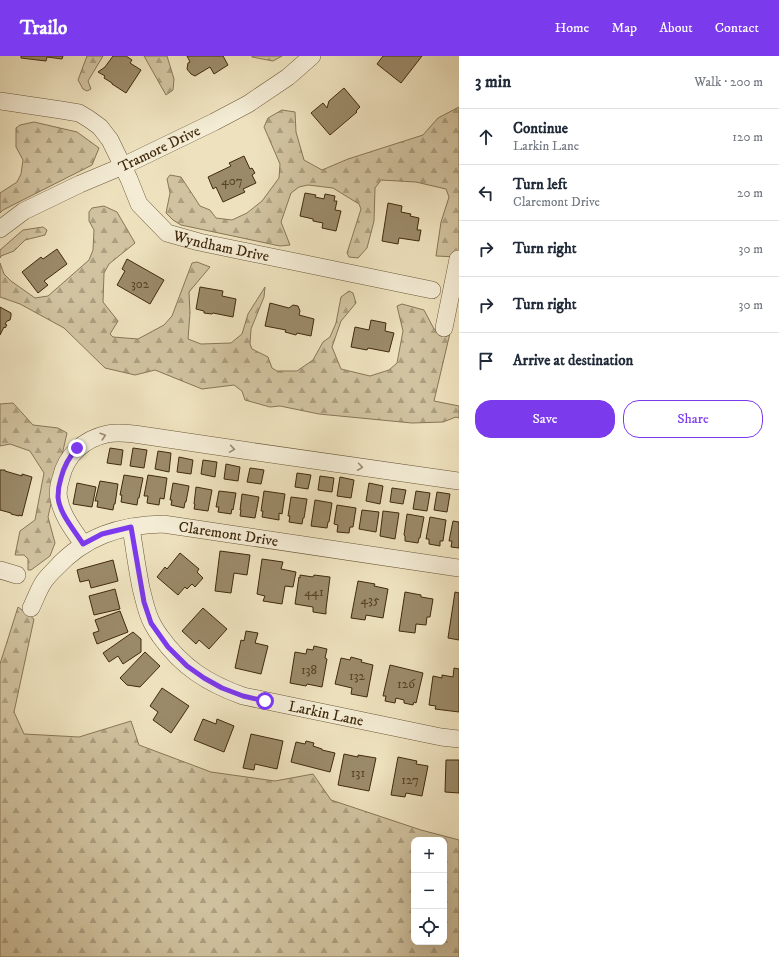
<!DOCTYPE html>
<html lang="en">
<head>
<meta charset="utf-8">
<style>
  :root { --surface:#fff; --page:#f2f2f3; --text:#1f2937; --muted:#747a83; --line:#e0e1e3; --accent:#7c3aed }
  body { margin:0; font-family:"IM FELL DW Pica",serif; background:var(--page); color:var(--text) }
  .controls { position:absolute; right:12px; bottom:12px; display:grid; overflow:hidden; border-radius:8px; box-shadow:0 4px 16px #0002 }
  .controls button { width:36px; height:36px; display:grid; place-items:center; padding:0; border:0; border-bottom:1px solid var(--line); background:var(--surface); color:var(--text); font:20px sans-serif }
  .stop { position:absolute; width:12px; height:12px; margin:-9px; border:3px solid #7c3aed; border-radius:50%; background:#fff }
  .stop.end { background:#7c3aed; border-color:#fff; box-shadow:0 1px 4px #0008 }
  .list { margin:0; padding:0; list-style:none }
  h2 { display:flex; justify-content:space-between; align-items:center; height:52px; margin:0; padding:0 16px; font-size:17px }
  h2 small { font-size:13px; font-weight:400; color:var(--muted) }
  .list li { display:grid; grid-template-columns:26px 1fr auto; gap:12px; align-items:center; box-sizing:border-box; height:56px; padding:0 16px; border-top:1px solid var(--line) }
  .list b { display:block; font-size:15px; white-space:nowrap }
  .list p { margin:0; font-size:13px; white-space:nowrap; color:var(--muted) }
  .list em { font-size:13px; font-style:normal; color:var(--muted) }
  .actions { display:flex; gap:8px; padding:12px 16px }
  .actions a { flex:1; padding:9px 0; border:1px solid var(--accent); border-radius:16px; text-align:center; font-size:14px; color:var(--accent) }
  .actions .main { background:var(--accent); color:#fff }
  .icon { flex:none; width:22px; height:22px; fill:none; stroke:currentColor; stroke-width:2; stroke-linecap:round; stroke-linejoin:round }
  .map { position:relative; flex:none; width:459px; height:901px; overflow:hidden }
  header { display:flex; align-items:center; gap:24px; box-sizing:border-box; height:56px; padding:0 20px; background:var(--accent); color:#fff }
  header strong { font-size:19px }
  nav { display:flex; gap:22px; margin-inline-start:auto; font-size:14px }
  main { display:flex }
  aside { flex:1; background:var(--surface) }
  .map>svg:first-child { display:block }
  .forest { fill:url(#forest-firs); stroke:#897656; fill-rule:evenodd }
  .building { fill:#9b8a69; stroke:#412a0c }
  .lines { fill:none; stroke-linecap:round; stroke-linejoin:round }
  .street-casing { stroke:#6c5838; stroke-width:18 }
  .street { stroke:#f4ecd5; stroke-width:17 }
  .oneway { stroke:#9a8b70 }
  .route { stroke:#7c3aed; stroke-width:5 }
  .labels { text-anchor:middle; stroke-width:4; stroke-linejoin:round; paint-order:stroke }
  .number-label { font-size:13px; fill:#584223 }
  .street-label { font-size:15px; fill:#412a0c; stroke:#f4ecd5 }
</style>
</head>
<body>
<header>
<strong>Trailo</strong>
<nav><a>Home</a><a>Map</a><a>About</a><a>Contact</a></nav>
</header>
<main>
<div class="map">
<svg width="459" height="901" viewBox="0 0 459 901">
  <defs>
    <pattern id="forest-firs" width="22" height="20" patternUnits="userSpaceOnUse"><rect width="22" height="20" fill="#d1c3a0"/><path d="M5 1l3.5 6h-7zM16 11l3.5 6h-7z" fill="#ab9f81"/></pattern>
  </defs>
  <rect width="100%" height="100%" fill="#eee2be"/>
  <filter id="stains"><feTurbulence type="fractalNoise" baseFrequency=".005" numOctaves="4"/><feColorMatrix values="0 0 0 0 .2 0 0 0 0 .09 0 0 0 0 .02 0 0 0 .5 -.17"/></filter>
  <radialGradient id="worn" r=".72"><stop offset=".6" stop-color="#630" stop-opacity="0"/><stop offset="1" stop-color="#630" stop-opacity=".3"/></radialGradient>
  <path class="forest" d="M87,0H103L88,25L91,33L87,35L83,33L78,24Z
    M144,0H167L174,23L173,34L166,39Z
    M252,0H282L273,5L252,1Z
    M459,51V201L436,200L441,166L449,141L446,133L416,126L381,124L375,132L374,165L367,192L358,202L349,201L347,197L361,153L359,148L333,132L308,129L299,131L291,137L281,166L290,189L280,190L181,169L173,164L166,157L170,137L167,123L170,119L181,121L200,150L210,154L216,162L232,164L247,157L262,145L279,122L280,108L264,71L268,62L282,54L295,56L296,76L304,104L322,114L348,103L423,79L438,62Z
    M34,66L77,76L99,92L92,109L3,154L0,157V137L17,126L21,118L23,104L16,91V72L20,69Z
    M104,150L117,156L135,187L109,208L104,217L103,246L118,265L110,278L113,281L138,283L164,269L172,260L192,207L197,206L210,211L189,236L190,257L188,283L201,288L231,287L242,278L248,258L265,231L264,241L251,273L250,288L252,293L268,301L272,312L277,315H297L313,304L323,286L330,281L336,267L341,241L349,235L353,237L356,247L341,265L332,291L341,313L370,320L389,314L397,307L403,275L397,250L402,248L424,254L434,273L450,277L434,345L459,350V362L456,361L443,366L412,367L319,358L280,350L270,351L245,344L242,335L234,329L202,333L155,314L135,319L105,312L64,272L20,248L0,241V207L4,218L11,225L35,242L48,240L89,204L93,194L94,174L89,165V156L92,152Z
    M43,171L47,174L45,179L25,184L14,195L1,200L0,202V194L23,174Z
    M13,347L33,369L58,372L67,377L48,461L55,487L50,500L31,514H28V503L24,499H15L20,475L35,464L44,417L30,395L10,388L0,390V348Z
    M18,551L34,563L14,656L24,678L79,681L131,665L139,689L211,716L275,725L313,718L331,744L421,774L459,784V901H0V608ZM414,784H444V886H414Z"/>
  <path class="building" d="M21,0H63L62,3L47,1L46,5L21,2Z
    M113,0H126L132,4L130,7L141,14L126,37L112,28V27L104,22L105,20L98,16L105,11Z
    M187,0H223L228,9L214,18L210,11L195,20L191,18L187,13L188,7L190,6Z
    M383,0H422L401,27L377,8Z
    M344,32L360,51L356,55L357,56L330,79L311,57L323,47L327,52L329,45Z
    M244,100L250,113L252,112L255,117L252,119L256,127L243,133L245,136L223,146L216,131L213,133L208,121L231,110L229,107Z
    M305,137L316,139L315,141L324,143L325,138L335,140L334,145H337L335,154L341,155L336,175L322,172L323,167L313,165V163L300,160Z
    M388,147L402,150L401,156L411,158L410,160L419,162L417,174H421L419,185L399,182L398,188L382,185Z
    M57,193L67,208L44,225L48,229L38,237L22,216L41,201L43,203Z
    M127,203L164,224L150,248L117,229L125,215L122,213Z
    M200,231L223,235L222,240L236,243L233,261L213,257L212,258L204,257V255L196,253Z
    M270,247L289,252L293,249L298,250L300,255L299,259L314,263L311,280L297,277L296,279L285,276L286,274L265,270Z
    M0,251L11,257V260L10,264L7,265L5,268L7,269L5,272L4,271L0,279Z
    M371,264L386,267L385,275L394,277L389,296L368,292L367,294L351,291L355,271L369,274Z
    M110,392L123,394L121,409L107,407Z
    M133,392L147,394L144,412L130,410Z
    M158,395L171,397L169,416L155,413Z
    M179,401L193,404L191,418L177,416Z
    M203,404L217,406L215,421L201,418Z
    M226,408L240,411L238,425L224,423Z
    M250,412L264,414L261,428L247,426Z
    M0,414H5V415L22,420V418L32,421L22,460L19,459V460L11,458V457L0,454Z
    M297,417L311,419L308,433L295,431Z
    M124,419L143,422L139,442H138L137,449L121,446L122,439H120Z
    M148,419L167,422L164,443L160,442L159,449L147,447L148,440H144Z
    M320,420L334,422L332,436L318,434Z
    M340,421L354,424L351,442L337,440Z
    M100,425L118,428L115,448H114L113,454L97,451L98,445H95Z
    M77,427L96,431L92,451L73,448Z
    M173,427L189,430L186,446H185L184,452L171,449L172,444H170Z
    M369,427L383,430L380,448L366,445Z
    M196,431L212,434L208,455L194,453L195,448H194Z
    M392,432L406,434L403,448L390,446Z
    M219,435L236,437L233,454L232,453L231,458L218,456L219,451H216Z
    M264,435L285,438L282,458L279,457V464L262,461L263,455H261Z
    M416,435L430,437L427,455L413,453Z
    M437,436L450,438L447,456L434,454Z
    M242,438L259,441L255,462L240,460L241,454H240Z
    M291,441L307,443L304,462H303L302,468L289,466L290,460H288Z
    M315,444L332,447L329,466H328L327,472L311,470Z
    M337,449L356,452L353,471H350L349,477L337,476L338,469L334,468Z
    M362,454L379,456L376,476L359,473Z
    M383,455L399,457L395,483L380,480Z
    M407,458L424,461L420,482H419L418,487L405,485V480L404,479Z
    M430,461L446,464L443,485H440V490L429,488V483H426Z
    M453,465L459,466V492L451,491L452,485H449Z
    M220,495L250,499L247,519L234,517L231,537L215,535Z
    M180,497L199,513L197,516L203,522L195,531L192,528L187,533L185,531L178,539L157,521L165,511L167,513Z
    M262,503L283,506L281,513L296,516L293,531L285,530L282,548L263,545L265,540L257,538Z
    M113,504L118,525L91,532L89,524L80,526L77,514Z
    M300,519L313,521L314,519L330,521L326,553V558L313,556V551L295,548L299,521L300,522Z
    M358,525L375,528L374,530L388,533L383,562L366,559L365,564L351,562Z
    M115,533L120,553L94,559L89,540Z
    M405,536L421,539V541L433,543L430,561H427L426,569L416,568L415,577L399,575Z
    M455,536L459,537V584L448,582Z
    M203,552L227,573L209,593L199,584L196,588L182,575Z
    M120,555L128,576L97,588L93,577L99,575L95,564Z
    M246,575L258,577L255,587L268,590L261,618L235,612L241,584L244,585Z
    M133,576L141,583V596L123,608L118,600L109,606L103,597Z
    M314,590L327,593L325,602L327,603L322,631L307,628L306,630L290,627L295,596L306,598L307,593L313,594Z
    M145,596L160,610L140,631L127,629L120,622Z
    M351,601L362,604L361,606L373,609L367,641L351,638L352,632L335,628L341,602L350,604Z
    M390,609L423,617L416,647L414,646L413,649L404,647V644L396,642L395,647L385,645L386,640H383Z
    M454,612L459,613V656L435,653L436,650L429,649L433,620L442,622V619L453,621Z
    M162,632L189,650L171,677L153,664L158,656L150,650Z
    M203,663L216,668L217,663L234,670L224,696L194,684Z
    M251,678L283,685L277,713L255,708L254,714L243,712Z
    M306,685L314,687L313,690L322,693V694L335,697L330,716L291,706L296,686L305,688Z
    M344,698L358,701V699L376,702L369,735L338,729Z
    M398,701L417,705L416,708L428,710L422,740L406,737L405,741L391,739Z
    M446,704H459V737L445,736Z"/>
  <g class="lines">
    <defs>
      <g id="street">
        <path id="s1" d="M0,45L61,54L79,57L89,63L100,71L110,84L129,123L139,148L167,177L199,186L432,234"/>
        <path id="s2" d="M0,173L24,155L80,128L123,110L214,66L248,48L288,21L312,0"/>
        <path d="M444,272L458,203"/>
        <path id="s3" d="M131,471C134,491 137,512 141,532C144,543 146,556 152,567C154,571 157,576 160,580C182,611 207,627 243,640L441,681L459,683"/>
        <path d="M83,488C74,475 62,460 59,443C57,436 59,428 61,422C66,399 84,383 107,378C116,376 125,377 134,378L249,395L459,425"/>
        <path d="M0,514L17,519"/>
        <path id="s4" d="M31,552C35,544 38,535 43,527C46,522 51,517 55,513C85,480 120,469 163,468L459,512"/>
      </g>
    </defs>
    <use href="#street" class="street-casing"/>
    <use href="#street" class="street"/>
  </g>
  <defs><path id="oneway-chevron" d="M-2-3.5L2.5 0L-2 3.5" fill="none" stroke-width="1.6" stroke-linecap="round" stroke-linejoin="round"/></defs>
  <g class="oneway">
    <use href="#oneway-chevron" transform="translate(103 380) rotate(-17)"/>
    <use href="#oneway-chevron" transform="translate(232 393) rotate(9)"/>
    <use href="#oneway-chevron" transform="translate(360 411) rotate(8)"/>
  </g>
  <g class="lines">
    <path class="route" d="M77,392C69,401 64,410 61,422C59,428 58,435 58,441C59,457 75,475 83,488L102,478L131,471L144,546L151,567L168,591L187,610L204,622L222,632L243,640L265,645"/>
  </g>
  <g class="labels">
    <g class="number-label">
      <text x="232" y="129">407</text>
      <text x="140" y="232">302</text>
      <text x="314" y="540">441</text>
      <text x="370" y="548">435</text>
      <text x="309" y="618">138</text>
      <text x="357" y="624">132</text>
      <text x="406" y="632">126</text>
      <text x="358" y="721">131</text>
      <text x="410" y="728">127</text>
    </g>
    <g class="street-label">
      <text dy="5" stroke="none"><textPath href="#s2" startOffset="179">Tramore Drive</textPath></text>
      <text dy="5" stroke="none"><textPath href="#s1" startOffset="288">Wyndham Drive</textPath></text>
      <text dy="5" stroke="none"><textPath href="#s4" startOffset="233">Claremont Drive</textPath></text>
      <text dy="5" stroke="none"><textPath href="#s3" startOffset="303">Larkin Lane</textPath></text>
    </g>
  </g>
  <rect width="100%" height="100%" filter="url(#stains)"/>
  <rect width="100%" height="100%" fill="url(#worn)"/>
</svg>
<div class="controls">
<button>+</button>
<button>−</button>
<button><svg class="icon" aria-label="locate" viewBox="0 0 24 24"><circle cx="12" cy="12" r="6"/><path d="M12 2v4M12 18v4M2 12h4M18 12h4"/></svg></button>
</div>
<div class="stop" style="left:265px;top:645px"></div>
<div class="stop end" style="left:77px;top:392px"></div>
</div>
<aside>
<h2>3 min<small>Walk · 200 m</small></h2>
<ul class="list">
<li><svg class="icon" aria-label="ahead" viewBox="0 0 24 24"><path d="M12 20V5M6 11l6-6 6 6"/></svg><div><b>Continue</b><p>Larkin Lane</p></div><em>120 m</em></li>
<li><svg class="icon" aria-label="left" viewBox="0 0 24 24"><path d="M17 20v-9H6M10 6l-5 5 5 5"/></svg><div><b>Turn left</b><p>Claremont Drive</p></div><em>20 m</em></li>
<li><svg class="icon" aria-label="right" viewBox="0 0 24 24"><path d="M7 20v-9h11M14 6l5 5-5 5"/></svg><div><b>Turn right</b></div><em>30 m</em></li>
<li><svg class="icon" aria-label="right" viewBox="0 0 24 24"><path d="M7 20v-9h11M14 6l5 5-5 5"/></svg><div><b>Turn right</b></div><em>30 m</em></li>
<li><svg class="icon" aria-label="arrive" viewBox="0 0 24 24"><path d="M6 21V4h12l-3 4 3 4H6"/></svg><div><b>Arrive at destination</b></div></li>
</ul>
<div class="actions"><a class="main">Save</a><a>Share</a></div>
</aside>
</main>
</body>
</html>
